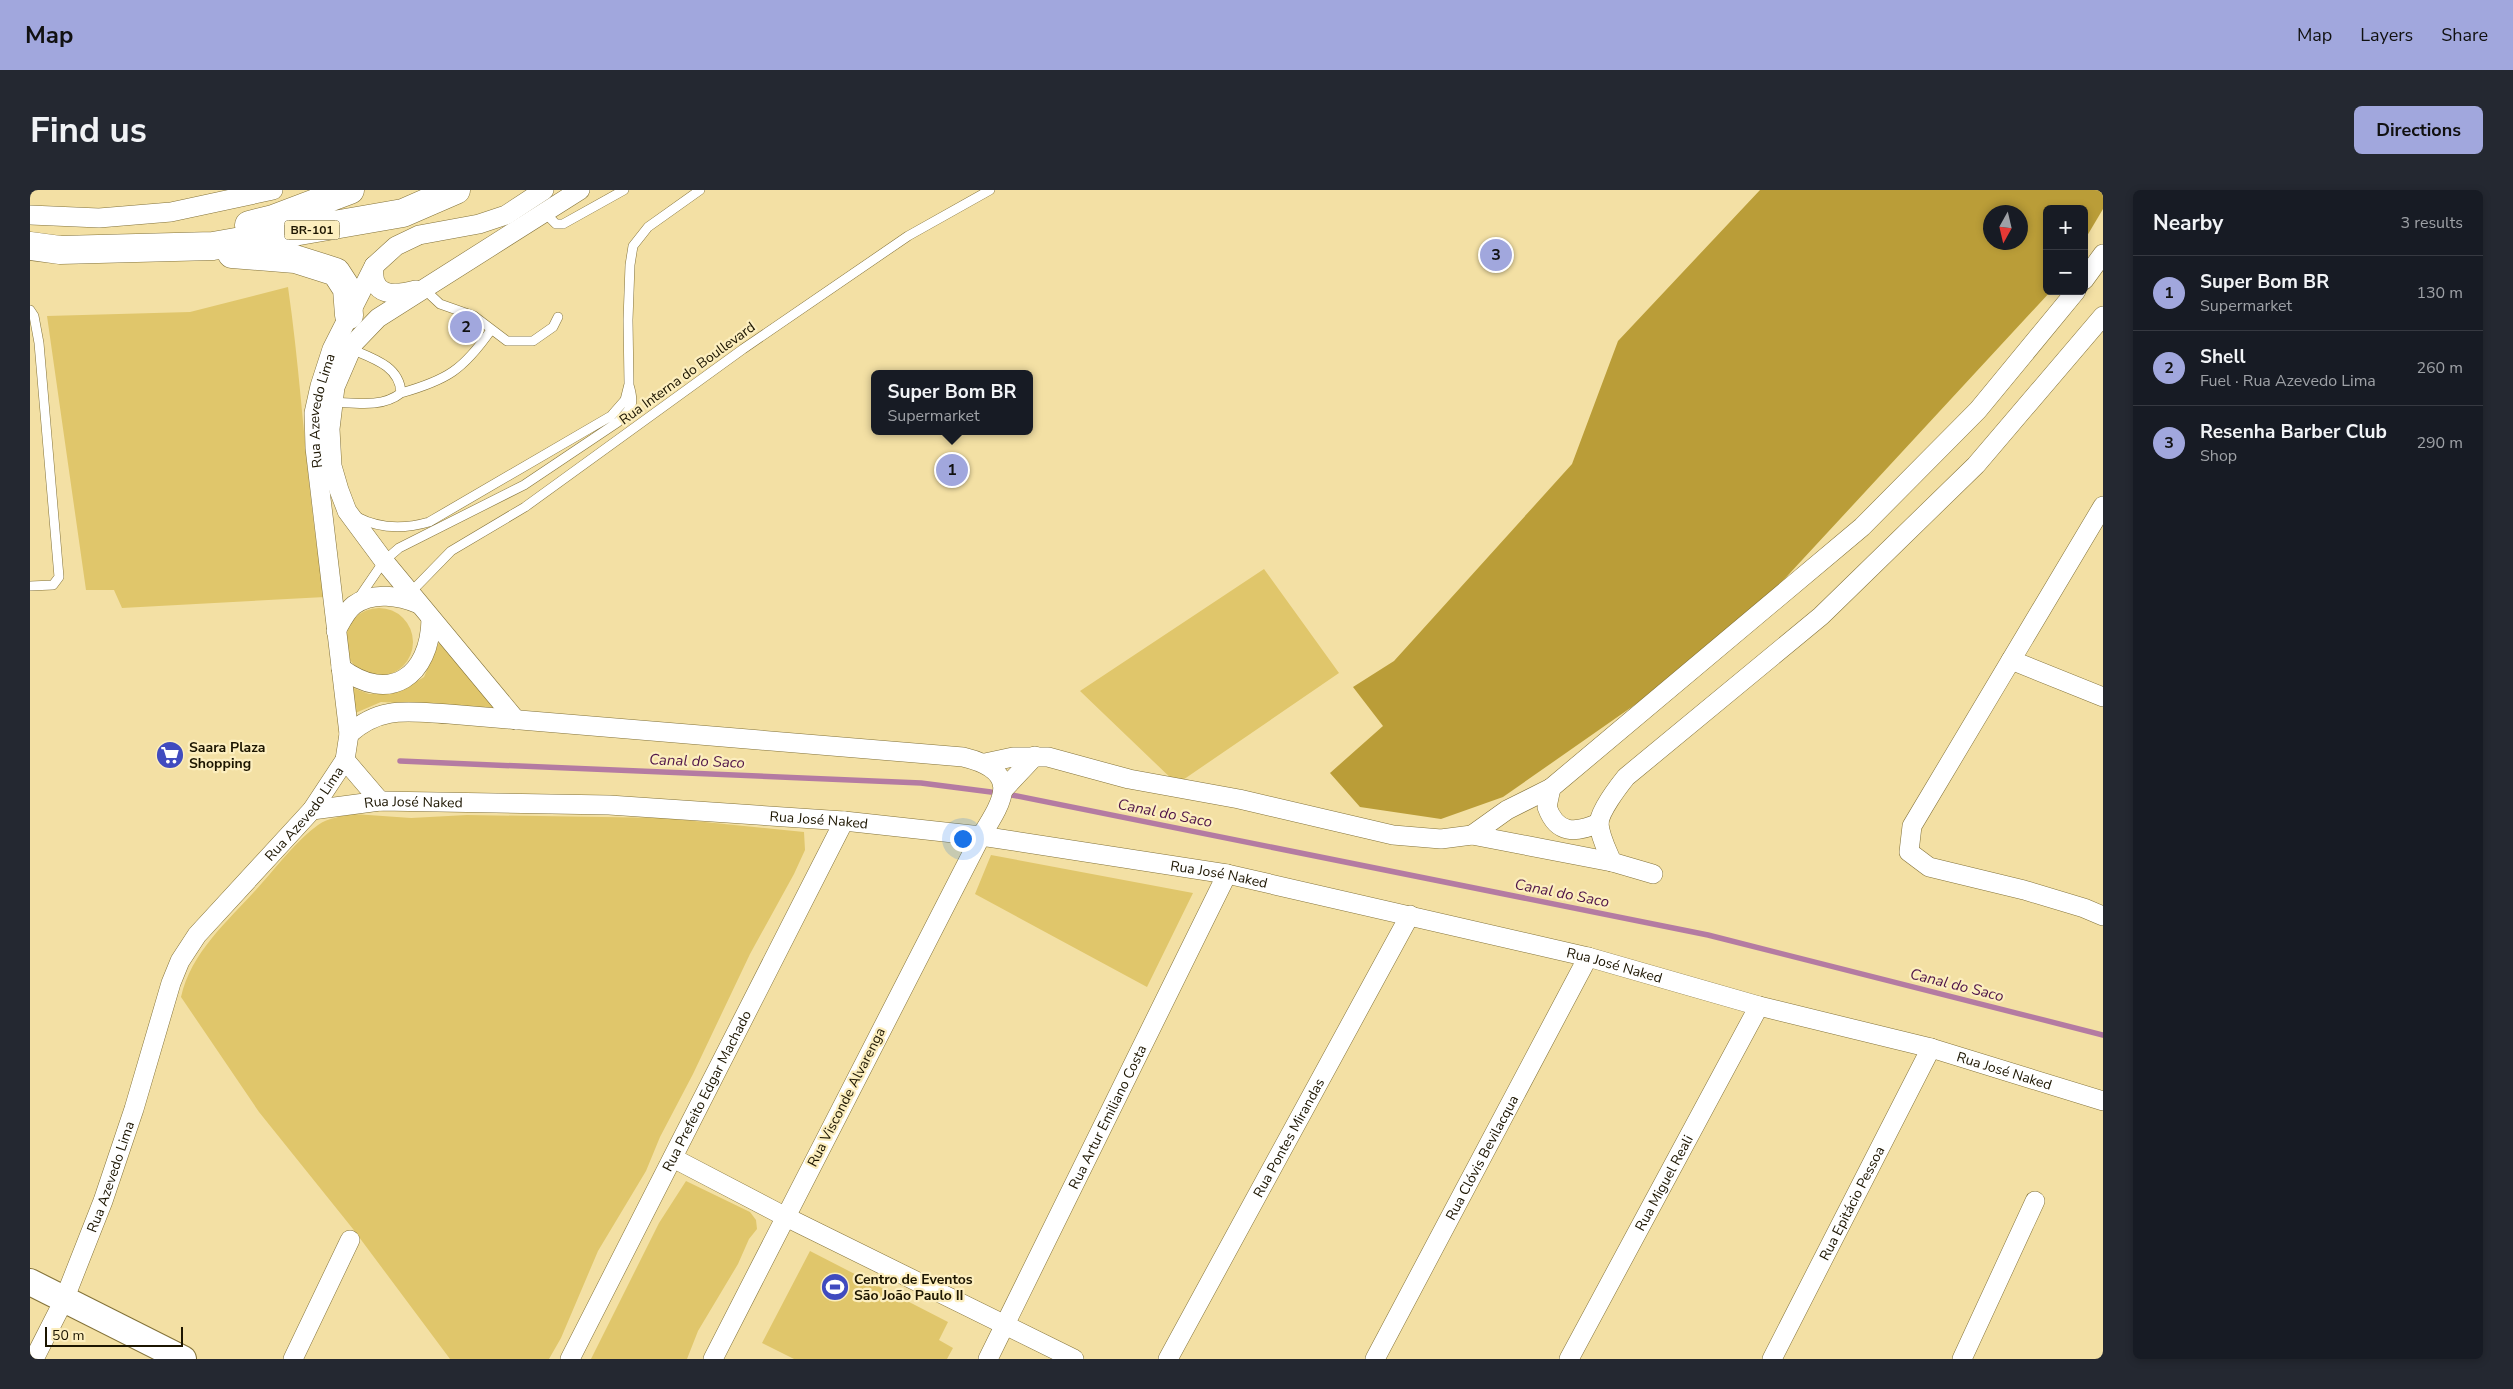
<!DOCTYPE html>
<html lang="en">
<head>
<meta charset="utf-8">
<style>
  :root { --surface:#171b24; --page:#242831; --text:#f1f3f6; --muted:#9ea1a6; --line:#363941; --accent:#a1a7dd }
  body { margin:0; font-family:"Nunito Sans",sans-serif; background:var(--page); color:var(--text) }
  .controls { position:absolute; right:15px; top:15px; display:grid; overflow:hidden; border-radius:8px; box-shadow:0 2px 8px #0003 }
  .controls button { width:45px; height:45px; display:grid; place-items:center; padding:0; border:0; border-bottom:1px solid var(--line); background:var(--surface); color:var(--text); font:25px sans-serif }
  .compass { position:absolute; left:1953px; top:15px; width:45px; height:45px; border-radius:50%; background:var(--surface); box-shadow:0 2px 8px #0003; rotate:188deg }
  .scale { position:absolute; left:15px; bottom:12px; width:138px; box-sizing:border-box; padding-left:5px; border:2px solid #1c1500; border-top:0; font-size:14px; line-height:18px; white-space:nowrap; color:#1c1500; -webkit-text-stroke:4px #fceebe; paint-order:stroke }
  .you { position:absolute; left:932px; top:648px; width:18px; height:18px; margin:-12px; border:4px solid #fff; border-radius:50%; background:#1a73e8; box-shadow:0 0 0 8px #1a73e833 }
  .badge { display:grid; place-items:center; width:32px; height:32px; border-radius:50%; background:var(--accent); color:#111; font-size:16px; font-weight:700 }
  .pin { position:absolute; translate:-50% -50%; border:2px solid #fff; box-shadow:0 1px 5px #0006 }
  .popup { position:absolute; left:841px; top:180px; width:162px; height:65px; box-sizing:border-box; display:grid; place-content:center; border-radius:8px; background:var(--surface); filter:drop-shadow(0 1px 4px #0005); font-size:16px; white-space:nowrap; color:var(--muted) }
  .popup b { font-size:19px; color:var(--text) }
  .popup::after { content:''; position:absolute; left:50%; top:100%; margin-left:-10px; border:10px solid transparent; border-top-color:var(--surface) }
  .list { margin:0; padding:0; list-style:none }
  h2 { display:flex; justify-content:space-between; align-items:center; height:65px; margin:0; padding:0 20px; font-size:21px }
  h2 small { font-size:16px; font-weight:400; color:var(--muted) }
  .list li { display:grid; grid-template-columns:32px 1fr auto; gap:15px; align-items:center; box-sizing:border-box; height:75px; padding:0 20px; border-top:1px solid var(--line) }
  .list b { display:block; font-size:19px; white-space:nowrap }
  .list p { margin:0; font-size:16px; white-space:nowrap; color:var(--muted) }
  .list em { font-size:16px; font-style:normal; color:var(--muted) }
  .map { position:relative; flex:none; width:2073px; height:1169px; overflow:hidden; border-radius:8px }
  header { display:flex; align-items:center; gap:30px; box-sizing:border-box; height:70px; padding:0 25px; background:var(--accent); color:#111 }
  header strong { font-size:24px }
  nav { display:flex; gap:28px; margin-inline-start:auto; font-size:18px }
  .intro { display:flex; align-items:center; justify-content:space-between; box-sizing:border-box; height:120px; padding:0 30px }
  h1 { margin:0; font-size:35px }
  .button { padding:12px 22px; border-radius:8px; background:var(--accent); color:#111; font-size:18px; font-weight:700 }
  main { display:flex; gap:30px; padding:0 30px }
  aside { flex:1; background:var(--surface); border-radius:8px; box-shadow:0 2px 8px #0003 }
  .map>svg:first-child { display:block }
  .green { fill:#e0c66b }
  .forest { fill:#ba9d38; fill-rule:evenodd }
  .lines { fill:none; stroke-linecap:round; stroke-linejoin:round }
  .stream { stroke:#b47ba2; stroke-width:5.5 }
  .lane-casing { stroke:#837239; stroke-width:10 }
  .street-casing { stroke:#837239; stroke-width:20 }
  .secondary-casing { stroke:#837239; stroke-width:28 }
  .highway-casing { stroke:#837239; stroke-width:29 }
  .lane { stroke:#fff; stroke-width:9 }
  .street { stroke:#fff; stroke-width:19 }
  .secondary { stroke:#fff; stroke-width:26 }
  .highway { stroke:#fff; stroke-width:28 }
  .labels { text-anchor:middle; stroke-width:4.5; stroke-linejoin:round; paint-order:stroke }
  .shield { fill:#fceebe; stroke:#5f5639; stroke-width:1 }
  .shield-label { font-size:12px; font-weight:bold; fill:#1c1500 }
  .street-label { font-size:14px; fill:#1c1500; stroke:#fceebe }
  .poi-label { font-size:14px; font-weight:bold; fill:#1c1500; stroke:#fceebe; text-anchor:start }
  .water-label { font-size:15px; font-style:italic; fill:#4f1448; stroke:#fceebe }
</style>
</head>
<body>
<header>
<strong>Map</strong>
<nav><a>Map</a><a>Layers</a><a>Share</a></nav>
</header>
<div class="intro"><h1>Find us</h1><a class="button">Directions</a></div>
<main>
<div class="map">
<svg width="2073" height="1169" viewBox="0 0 2073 1169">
  <rect width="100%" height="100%" fill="#f3e0a4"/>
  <path class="green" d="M258,97C273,200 276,304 295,407L92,418L84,400H56L17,126L160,122Z
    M1234,379L1309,483L1147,594L1050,501Z
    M315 452a34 34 0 1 1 68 0a34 34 0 1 1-68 0Z
    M410,450L467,518L351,512L323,524L321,497L339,504H361L376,498L394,487Z
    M324,624L381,628L437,625L635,628L774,642L775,660L764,684L720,764L663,884L630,947L616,981L568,1061L531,1148L519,1169H420L323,1039L229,922L151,807C162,759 202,728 232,693C249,674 267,650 288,635C298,628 312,626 324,624Z
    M961,665L1163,703L1117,797L945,704Z
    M656,991L720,1022L726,1030L727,1039L719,1049L708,1074L668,1141L657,1169H561L629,1033Z
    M780,1061L918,1132L909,1150L923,1158L917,1169H764L732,1153Z"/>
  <path class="forest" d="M1730,0H2073V19L2054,51V19H2017V101H2021L1699,449L1473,607L1411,629L1330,617L1300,583L1353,536L1323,497L1364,471L1542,274L1588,151ZM1960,22H1990V52H1960Z"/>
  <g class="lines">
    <path class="stream" d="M370,571L891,593L961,602
      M982,605L1678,745L2073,845"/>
    <defs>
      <path id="lane" d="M515,23L526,34H533L594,0
        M393,98L410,114L444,126L477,151H503L523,137L528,127
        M0,120L4,126L9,153L29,387L23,395L0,396
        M371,203C417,190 433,180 461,140
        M303,212C326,213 352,218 371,203C370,176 342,168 321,159
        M327,327C350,339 375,339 399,332L581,226L595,210L599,194L598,130L600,75L603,56L618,37L670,0
        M381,402L421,361L495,317L713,159L878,46L960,0
        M328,409L354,371L369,358L494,295L588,232C602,217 605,215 599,195"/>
      <g id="street">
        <path d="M0,25L69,28L141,22L243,0"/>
        <path d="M344,76C340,107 364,106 386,100"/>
        <path d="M2054,90L2073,64"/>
        <path d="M2073,316L1882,636L1879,662L1899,677L1994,700L2054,718L2073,726"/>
        <path d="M306,441C311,432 316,421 324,415C343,401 370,406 389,414"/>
        <path d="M1981,470L2073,507"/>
        <path d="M311,478C360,515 400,486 401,429"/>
        <path d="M486,530L354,371L317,321L309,300L302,276L300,239L305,197L324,153L348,128L550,0"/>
        <path d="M319,544C351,515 379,522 419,524L933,567C991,581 975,608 951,646L683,1169"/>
        <path d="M315,570L350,611"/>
        <path d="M955,573L983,567H1018L1099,589L1209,609L1363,645L1411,649L1442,645L1582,672L1623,684"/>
        <path d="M1521,598L1517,617C1527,645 1546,643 1569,633"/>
        <path d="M974,599L1005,566"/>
        <path id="s1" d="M282,620L350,611L579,615L814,631L951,646L1197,684L1558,767L1729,816L1901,858L2073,911"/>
        <path d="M1442,645L1477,620L1521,598L1832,337L1948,220L2046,101"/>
        <path d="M1582,672C1577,660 1570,647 1569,634C1569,622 1588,597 1596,587L1791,426L1946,275L2073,126"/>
        <path d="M643,968L754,1026L1044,1169"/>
        <path id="s2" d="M4,1169L34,1110L73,1011L104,919L141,793L150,771L167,745L282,620L315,570L319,544L285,258L284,223L290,196L302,159L344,76L366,56L389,45L449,34L476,25L514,0"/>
        <path d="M263,1169L320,1050"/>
        <path id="s3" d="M540,1169L814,631"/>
        <path id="s4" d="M958,1169L1197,684"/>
        <path id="s5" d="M1138,1169L1380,725"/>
        <path id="s6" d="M1345,1169L1558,767"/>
        <path id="s7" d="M1539,1169L1729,816"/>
        <path id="s8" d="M1742,1169L1901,858"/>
        <path d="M1932,1169L2005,1011"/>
      </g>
      <path id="secondary" d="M0,1092L153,1169"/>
      <path id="highway" d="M219,35L243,29L320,0
        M0,56L30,60L183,56L373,23L426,0
        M202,64L265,69L306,82L317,99L319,125"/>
    </defs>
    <use href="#lane" class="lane-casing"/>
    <use href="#street" class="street-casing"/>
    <use href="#secondary" class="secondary-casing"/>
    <use href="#highway" class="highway-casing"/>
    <use href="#lane" class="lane"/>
    <use href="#street" class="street"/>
    <use href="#secondary" class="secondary"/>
    <use href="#highway" class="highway"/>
  </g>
  <defs>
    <symbol id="supermarket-disc" viewBox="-11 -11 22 22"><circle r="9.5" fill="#404bbf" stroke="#fceebe"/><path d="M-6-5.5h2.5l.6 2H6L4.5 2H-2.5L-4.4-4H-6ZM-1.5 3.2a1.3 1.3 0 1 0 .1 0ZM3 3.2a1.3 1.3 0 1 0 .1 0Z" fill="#fff"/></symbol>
    <symbol id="stadium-disc" viewBox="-11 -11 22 22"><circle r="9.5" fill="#404bbf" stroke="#fceebe"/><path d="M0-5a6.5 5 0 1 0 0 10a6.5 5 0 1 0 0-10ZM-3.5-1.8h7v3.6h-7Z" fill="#fff"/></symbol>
  </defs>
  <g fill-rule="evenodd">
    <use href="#supermarket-disc" x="124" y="549" width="32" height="32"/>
    <use href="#stadium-disc" x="789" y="1081" width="32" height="32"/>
  </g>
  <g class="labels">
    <rect class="shield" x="254.5" y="30.5" width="55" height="19" rx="4"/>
    <g class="shield-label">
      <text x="282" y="44">BR-101</text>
    </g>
    <g class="street-label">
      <text transform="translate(657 183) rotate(-36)" y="5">Rua Interna do Boullevard</text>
      <text dy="5" stroke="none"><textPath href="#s2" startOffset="1038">Rua Azevedo Lima</textPath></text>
      <text dy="5" stroke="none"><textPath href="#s1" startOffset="102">Rua José Naked</textPath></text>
      <text dy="5" stroke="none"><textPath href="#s2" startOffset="618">Rua Azevedo Lima</textPath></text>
      <text dy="5" stroke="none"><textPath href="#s1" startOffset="508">Rua José Naked</textPath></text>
      <text dy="5" stroke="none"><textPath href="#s1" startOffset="912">Rua José Naked</textPath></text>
      <text dy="5" stroke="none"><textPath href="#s1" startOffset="1318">Rua José Naked</textPath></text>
      <text dy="5" stroke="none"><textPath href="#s1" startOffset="1722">Rua José Naked</textPath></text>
      <text dy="5" stroke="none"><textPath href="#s3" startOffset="301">Rua Prefeito Edgar Machado</textPath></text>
      <text transform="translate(816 907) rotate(-63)" y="5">Rua Visconde Alvarenga</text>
      <text dy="5" stroke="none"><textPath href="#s4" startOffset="270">Rua Artur Emiliano Costa</textPath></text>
      <text dy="5" stroke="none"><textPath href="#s5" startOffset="252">Rua Pontes Mirandas</textPath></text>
      <text dy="5" stroke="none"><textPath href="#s6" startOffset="228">Rua Clóvis Bevilacqua</textPath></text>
      <text dy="5" stroke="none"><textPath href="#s2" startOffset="198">Rua Azevedo Lima</textPath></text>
      <text dy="5" stroke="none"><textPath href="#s7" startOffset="200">Rua Miguel Reali</textPath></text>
      <text dy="5" stroke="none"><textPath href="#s8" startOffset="175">Rua Epitácio Pessoa</textPath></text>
    </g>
    <g class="poi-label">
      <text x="159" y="562">Saara Plaza<tspan x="159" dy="16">Shopping</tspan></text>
      <text x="824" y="1094">Centro de Eventos<tspan x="824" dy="16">São João Paulo II</tspan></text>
    </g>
    <g class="water-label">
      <text transform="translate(667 571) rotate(2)" y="5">Canal do Saco</text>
      <text transform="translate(1135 623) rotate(11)" y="5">Canal do Saco</text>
      <text transform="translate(1532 703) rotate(11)" y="5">Canal do Saco</text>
      <text transform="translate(1927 795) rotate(14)" y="5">Canal do Saco</text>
    </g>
  </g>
</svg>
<div class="controls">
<button>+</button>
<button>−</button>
</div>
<svg class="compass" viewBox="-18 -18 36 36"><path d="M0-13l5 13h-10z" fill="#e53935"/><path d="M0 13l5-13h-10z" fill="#9ea1a6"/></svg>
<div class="scale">50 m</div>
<div class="you"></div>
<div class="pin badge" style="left:922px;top:280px">1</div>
<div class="popup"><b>Super Bom BR</b>Supermarket</div>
<div class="pin badge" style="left:436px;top:137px">2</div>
<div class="pin badge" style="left:1466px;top:65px">3</div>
</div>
<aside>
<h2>Nearby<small>3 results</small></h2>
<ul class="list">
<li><span class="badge">1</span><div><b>Super Bom BR</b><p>Supermarket</p></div><em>130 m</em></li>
<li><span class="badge">2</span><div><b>Shell</b><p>Fuel · Rua Azevedo Lima</p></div><em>260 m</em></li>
<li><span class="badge">3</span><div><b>Resenha Barber Club</b><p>Shop</p></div><em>290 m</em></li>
</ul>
</aside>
</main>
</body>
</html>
